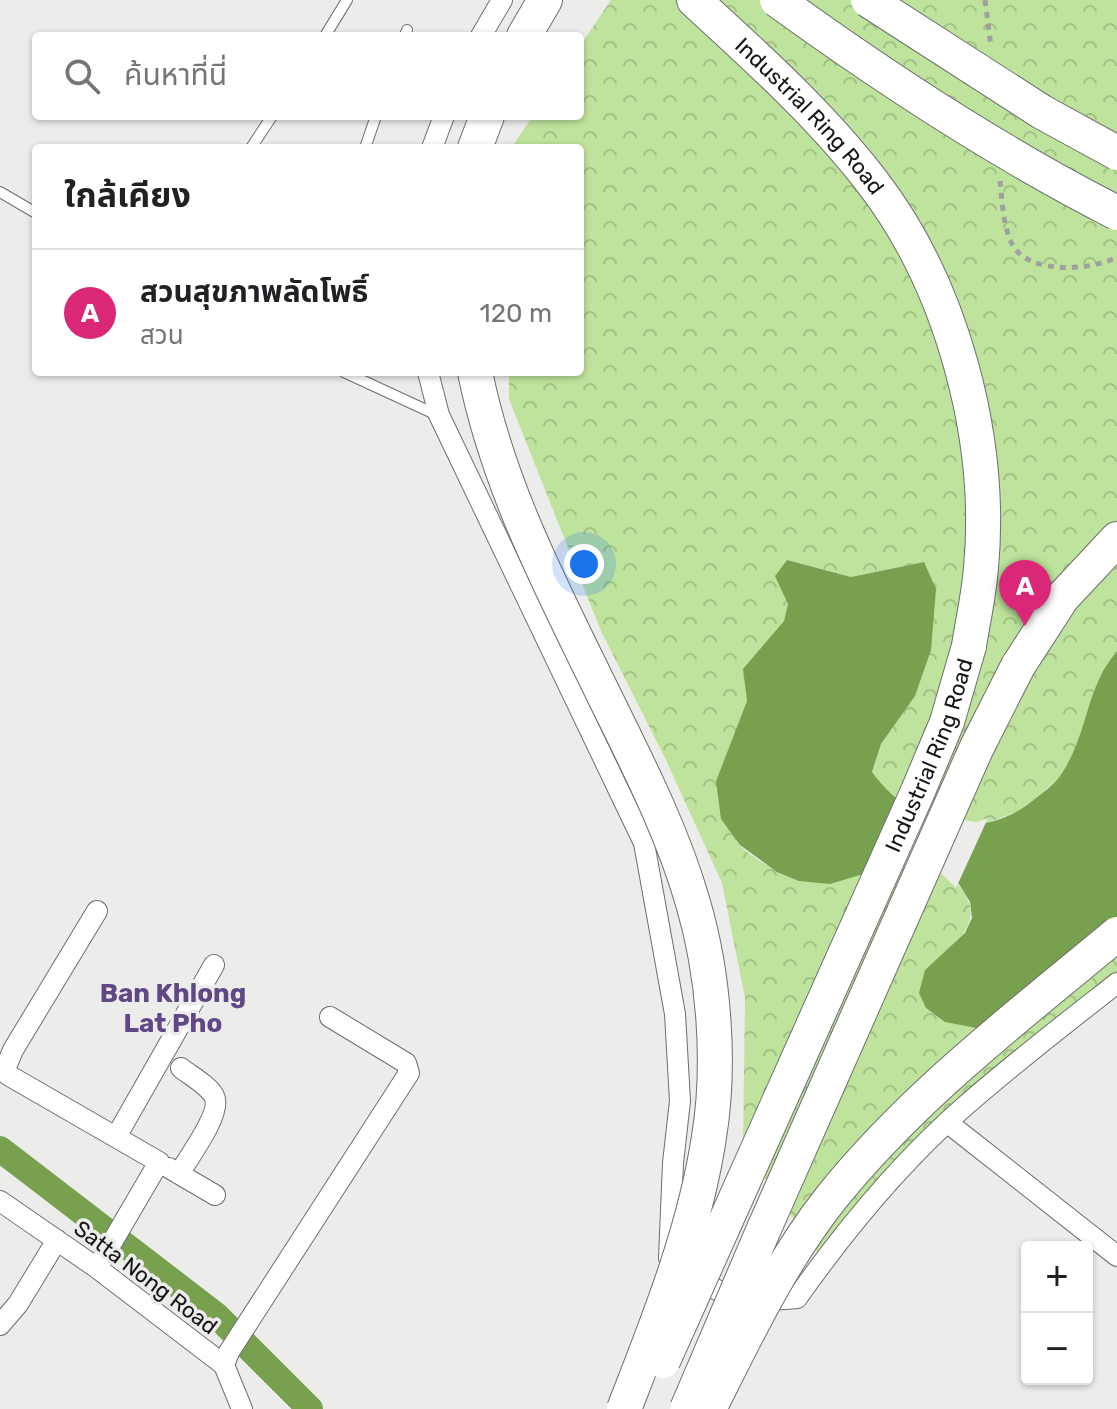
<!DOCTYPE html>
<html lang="th">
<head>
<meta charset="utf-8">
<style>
  :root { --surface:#fff; --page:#f6f6f6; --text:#202124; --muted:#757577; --line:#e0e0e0; --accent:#db2777 }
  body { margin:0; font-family:Rubik,"Noto Sans Thai",sans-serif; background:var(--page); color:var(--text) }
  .controls { position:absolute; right:24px; bottom:24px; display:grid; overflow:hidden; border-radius:8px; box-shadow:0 2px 6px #0004 }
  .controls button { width:72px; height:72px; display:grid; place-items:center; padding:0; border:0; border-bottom:2px solid var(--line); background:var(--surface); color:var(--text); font:40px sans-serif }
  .you { position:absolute; left:584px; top:564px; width:28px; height:28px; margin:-20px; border:6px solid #fff; border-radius:50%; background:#1a73e8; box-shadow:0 0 0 12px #1a73e833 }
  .badge { display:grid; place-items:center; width:52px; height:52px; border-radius:50%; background:var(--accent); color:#fff; font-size:26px; font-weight:700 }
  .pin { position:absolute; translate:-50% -66px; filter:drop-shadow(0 2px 4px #0008) }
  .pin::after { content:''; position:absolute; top:42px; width:28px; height:24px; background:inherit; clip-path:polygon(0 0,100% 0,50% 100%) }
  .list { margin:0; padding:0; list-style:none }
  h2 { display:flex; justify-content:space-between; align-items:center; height:104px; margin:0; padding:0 32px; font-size:34px }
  h2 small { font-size:26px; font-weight:400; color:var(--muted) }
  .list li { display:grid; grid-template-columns:52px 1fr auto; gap:24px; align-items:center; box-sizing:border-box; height:128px; padding:0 32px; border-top:2px solid var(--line) }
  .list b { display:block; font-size:30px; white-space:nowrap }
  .list p { margin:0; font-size:26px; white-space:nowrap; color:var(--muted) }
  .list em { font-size:26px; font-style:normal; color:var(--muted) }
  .icon { flex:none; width:44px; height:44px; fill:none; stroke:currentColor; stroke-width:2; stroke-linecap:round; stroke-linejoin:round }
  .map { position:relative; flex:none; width:1117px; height:1409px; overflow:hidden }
  .search { position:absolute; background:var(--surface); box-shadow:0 2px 6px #0004; left:32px; top:32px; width:552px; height:88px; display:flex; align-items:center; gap:20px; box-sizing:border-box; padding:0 28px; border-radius:8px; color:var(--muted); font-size:30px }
  .panel { position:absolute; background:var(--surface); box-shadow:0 2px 6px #0004; left:32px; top:144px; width:552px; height:232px; border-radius:8px }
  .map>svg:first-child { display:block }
  .park { fill:url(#park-crowns) }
  .water { fill:#77a04f }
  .pier { fill:#ecedea }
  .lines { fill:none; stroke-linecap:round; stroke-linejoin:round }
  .canal { stroke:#77a04f; stroke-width:26 }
  .service-casing { stroke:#6d6f6c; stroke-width:12 }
  .minor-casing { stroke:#6d6f6c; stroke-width:22 }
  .primary-casing { stroke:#6d6f6c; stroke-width:36 }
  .path { stroke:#a0a19f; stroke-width:5; stroke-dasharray:6 6; stroke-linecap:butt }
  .service { stroke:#fff; stroke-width:10 }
  .minor { stroke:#fff; stroke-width:20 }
  .primary { stroke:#fff; stroke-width:34 }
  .primary-bridge-casing { stroke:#6d6f6c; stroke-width:36; stroke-linecap:butt }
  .primary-bridge { stroke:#fff; stroke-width:34 }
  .labels { text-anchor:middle; stroke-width:7; stroke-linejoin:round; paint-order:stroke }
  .street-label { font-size:22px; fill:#151615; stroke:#ecedea }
  .quarter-label { font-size:26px; font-weight:bold; fill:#5f4885; stroke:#ecedea }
</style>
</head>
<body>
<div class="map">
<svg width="1117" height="1409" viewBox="0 0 1117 1409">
  <defs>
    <pattern id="park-crowns" width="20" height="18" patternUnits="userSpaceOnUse" patternTransform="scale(2)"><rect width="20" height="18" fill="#bde39d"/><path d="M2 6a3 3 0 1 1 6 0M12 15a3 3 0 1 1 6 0" fill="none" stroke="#a2c286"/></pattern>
  </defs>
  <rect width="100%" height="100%" fill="#ecedea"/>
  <path class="park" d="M611,0H1117V651L1100,676L1075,752L1059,778L1023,809L978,827L926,819L886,791L872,772L881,744L915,696L924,562L851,577L787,560L776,576L788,604L784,621L744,669L747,701L716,781C722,799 729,828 739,844C747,855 782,875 795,879C804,882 816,877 825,876C875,866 931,842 964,893C986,926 948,949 925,970L1117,924V983L964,1107L823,1261L743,1147L745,998L722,883L665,758L601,631L509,399V372H580V148H511L533,116H580V46Z"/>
  <path class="water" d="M787,560L851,577L924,562L936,589L931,650L915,696L881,744L872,772C911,827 981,845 1036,798C1045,791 1056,783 1062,773C1082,743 1085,709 1100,677C1104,668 1111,659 1117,651V924L992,1031L945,1022L926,1008L919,993L925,970L965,933L972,918L970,902L957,881L943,870L913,859L830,884L799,881L777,872L740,845L721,819L716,781L747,701L743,669L784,621L788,604L775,576Z"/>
  <path class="pier" d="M898,795L928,815L977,822L988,818L956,888L941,873L913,863L863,878Z"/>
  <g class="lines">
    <path class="canal" d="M0,1149L216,1315L310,1409"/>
    <defs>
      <path id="service" d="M325,36L347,0
        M405,36L407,30
        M251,148L272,116
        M365,148L376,116
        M0,192L36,213
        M344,372L437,415"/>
      <path id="minor" d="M481,36L502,0
        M432,148L444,116
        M428,372L439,415L644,843L675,1014L680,1101L673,1163L669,1258C716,1295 736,1304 797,1298C845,1230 902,1161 965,1106C1014,1063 1066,1023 1117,983
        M97,911L13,1050L6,1067L8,1075L159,1162L97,1268
        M948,1123L1117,1256
        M116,1137L214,965
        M169,1168L215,1195
        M179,1174C188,1158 223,1112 214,1096C208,1085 191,1076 181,1068
        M0,1201L97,1268L224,1365L242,1409
        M0,1325L18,1304L57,1240
        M224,1365L229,1352L409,1073L406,1063L330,1017"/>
      <g id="primary">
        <path id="s1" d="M694,0C757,58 821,115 873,183C952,286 993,438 981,568C979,594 973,620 969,646"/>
        <path d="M524,36L545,0"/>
        <path d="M475,148L487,116"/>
        <path d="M1018,666L1062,598L1117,539"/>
      </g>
    </defs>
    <use href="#service" class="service-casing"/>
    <use href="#minor" class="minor-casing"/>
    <use href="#primary" class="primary-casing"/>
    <path class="path" d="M985,0L991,47
      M1000,181C1002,200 1003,226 1012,244C1028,275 1091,271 1117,257"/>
    <use href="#service" class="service"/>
    <use href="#minor" class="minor"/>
    <use href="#primary" class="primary"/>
    <defs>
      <g id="primary-bridge">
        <path d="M777,0C886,79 997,152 1117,213"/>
        <path d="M868,0L1042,112L1117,153"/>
        <path d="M475,372C497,482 548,581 597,681C632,753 671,826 693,903C714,974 721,1064 709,1137C695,1230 658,1322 624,1409"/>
        <path id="s2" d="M663,1361L918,791L947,722L969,646"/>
        <path d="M712,1403C747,1333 782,1260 831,1198C913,1096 1017,1017 1117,934"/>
        <path d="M687,1409L763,1231L976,749L1018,666"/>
      </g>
    </defs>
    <use href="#primary-bridge" class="primary-bridge-casing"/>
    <use href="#primary-bridge" class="primary-bridge"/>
  </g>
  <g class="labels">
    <g class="street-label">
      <text dy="8" stroke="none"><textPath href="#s1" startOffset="164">Industrial Ring Road</textPath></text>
      <text dy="8" stroke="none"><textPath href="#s2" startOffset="662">Industrial Ring Road</textPath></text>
      <text transform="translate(146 1277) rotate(37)" y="8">Satta Nong Road</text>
    </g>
    <g class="quarter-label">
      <text x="173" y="1002">Ban Khlong<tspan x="173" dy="30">Lat Pho</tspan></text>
    </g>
  </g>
</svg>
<div class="controls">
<button>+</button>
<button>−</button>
</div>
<div class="you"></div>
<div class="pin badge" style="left:1025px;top:626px">A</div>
<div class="search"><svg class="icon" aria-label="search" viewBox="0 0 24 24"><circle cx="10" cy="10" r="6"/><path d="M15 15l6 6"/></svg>ค้นหาที่นี่</div>
<section class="panel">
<h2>ใกล้เคียง<small></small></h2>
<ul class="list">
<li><span class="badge">A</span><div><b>สวนสุขภาพลัดโพธิ์</b><p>สวน</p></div><em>120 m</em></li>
</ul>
</section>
</div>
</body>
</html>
